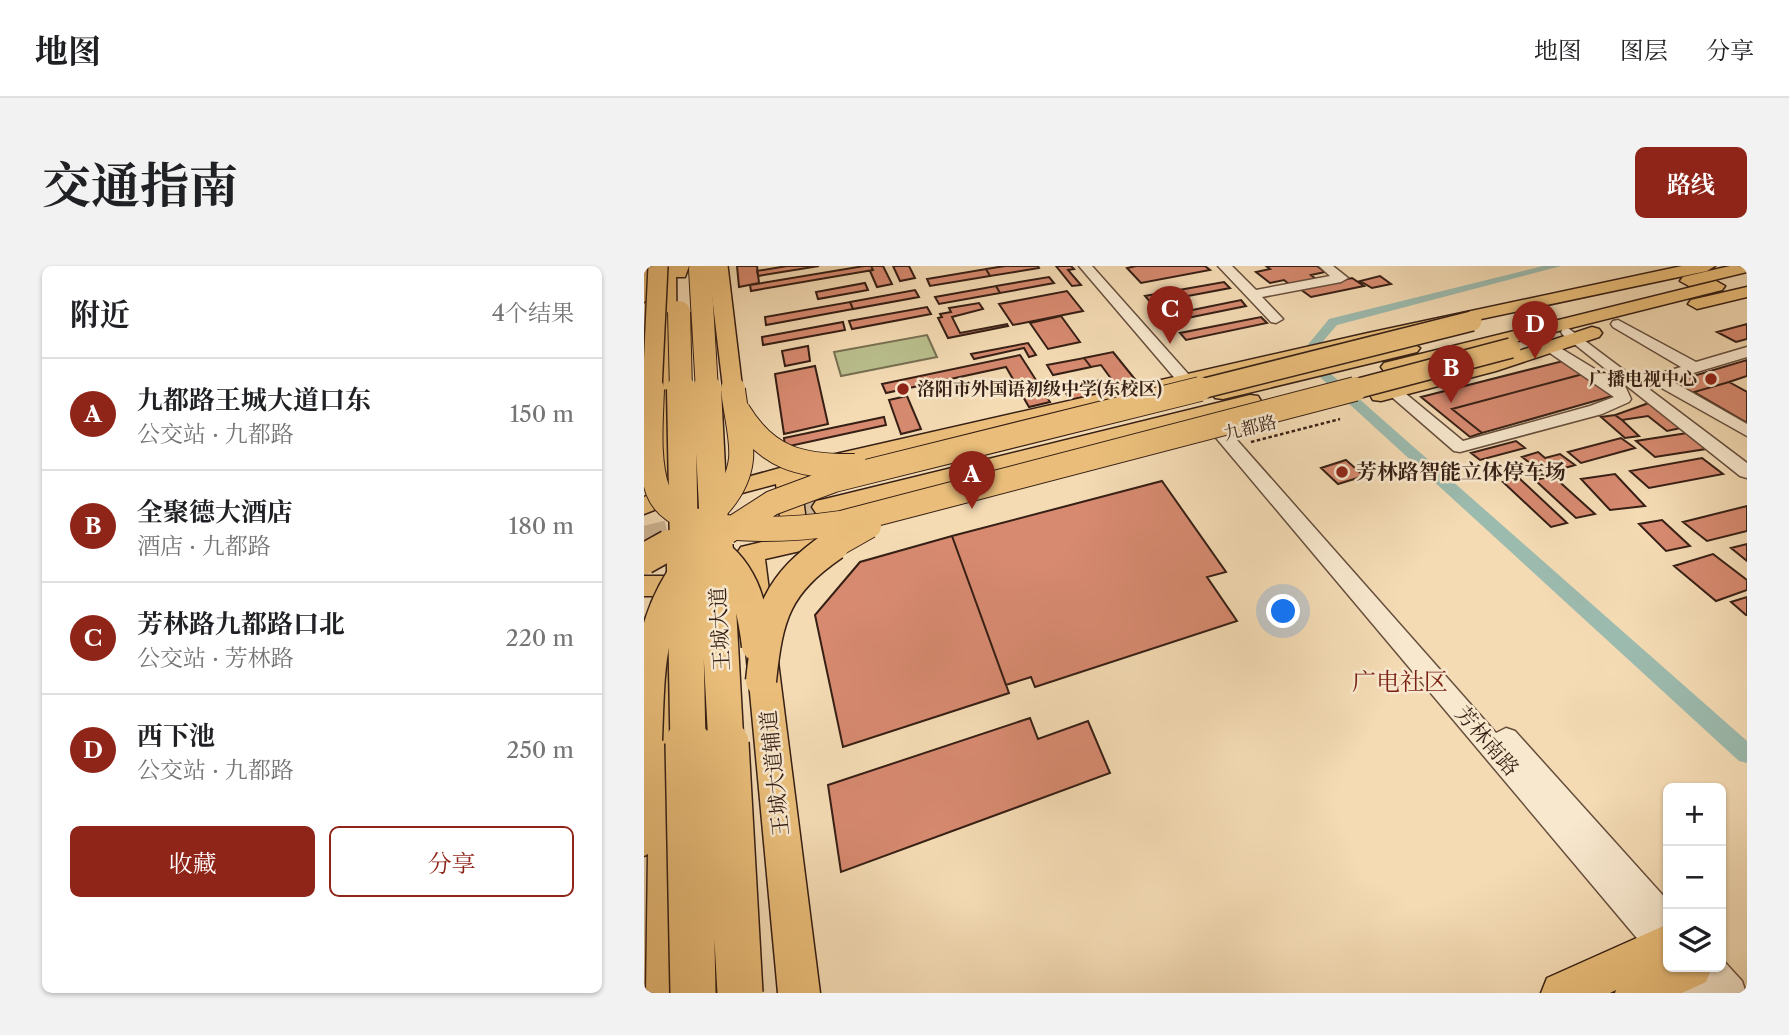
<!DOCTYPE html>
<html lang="zh">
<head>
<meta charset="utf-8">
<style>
  :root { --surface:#fff; --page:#f2f2f2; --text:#202124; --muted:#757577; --line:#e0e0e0; --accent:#8f2418 }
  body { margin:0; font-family:"Libre Caslon Text","Noto Serif SC",serif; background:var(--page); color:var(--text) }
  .controls { position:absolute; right:21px; bottom:21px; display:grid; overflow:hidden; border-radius:10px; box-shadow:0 2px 5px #0004 }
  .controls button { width:63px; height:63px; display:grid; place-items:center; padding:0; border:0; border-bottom:2px solid var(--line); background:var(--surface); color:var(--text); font:35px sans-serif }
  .you { position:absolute; left:640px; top:346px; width:24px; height:24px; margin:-18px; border:5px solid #fff; border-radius:50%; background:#1a73e8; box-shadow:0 0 0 10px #1a73e833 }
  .badge { display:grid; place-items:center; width:46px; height:46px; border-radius:50%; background:var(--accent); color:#fff; font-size:23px; font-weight:700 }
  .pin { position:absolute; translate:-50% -58px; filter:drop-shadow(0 2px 4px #0008) }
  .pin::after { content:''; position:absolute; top:37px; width:24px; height:21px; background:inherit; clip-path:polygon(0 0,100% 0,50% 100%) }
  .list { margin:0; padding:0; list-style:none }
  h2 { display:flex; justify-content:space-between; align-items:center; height:91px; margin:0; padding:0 28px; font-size:30px }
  h2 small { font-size:23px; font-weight:400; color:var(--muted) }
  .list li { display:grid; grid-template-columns:46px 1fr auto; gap:21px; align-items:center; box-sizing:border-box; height:112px; padding:0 28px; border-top:2px solid var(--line) }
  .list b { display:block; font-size:26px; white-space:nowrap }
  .list p { margin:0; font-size:23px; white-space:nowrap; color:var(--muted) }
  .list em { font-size:23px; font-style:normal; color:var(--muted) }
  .actions { display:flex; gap:14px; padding:21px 28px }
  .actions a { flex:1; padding:16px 0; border:2px solid var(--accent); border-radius:10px; text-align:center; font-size:24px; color:var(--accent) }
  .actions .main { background:var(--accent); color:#fff }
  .icon { flex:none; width:38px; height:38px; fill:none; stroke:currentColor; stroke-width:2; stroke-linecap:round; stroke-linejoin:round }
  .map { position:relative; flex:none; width:1103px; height:727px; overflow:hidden; border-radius:10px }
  header { display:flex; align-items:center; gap:42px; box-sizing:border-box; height:98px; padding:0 35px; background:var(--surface); border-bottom:2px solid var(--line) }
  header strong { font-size:33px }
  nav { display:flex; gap:38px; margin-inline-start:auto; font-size:24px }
  .intro { display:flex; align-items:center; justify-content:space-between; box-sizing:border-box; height:168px; padding:0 42px }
  h1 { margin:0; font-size:49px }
  .button { padding:18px 32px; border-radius:10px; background:var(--accent); color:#fff; font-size:24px; font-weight:700 }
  main { display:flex; gap:42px; padding:0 42px }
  aside { flex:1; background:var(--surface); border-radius:10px; box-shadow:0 2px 5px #0004 }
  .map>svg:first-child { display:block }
  .green { fill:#bac08e; stroke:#787052; stroke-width:2 }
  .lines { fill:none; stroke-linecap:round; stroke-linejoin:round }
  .canal { fill:#9cbbaf; fill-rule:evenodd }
  .building { fill:#d78a70; stroke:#361f15; stroke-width:2 }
  .major-tunnel { stroke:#ceb594; stroke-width:24; stroke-dasharray:24 12; stroke-linecap:butt }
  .minor-casing { stroke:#664e3d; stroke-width:3 }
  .major-casing { stroke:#361f15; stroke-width:3 }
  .highway-casing { stroke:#361f15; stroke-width:3 }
  .path { stroke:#361f15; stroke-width:2.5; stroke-dasharray:3.5 2.5; stroke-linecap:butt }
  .minor { fill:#f8e8ce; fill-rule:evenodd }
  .major { fill:#eabe7a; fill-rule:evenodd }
  .highway { fill:#eabe7a; fill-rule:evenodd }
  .major-bridge-far2-casing { stroke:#361f15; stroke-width:22; stroke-linecap:butt }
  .major-bridge-far1-casing { stroke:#361f15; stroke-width:26; stroke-linecap:butt }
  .major-bridge-casing { stroke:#361f15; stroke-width:33; stroke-linecap:butt }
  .highway-bridge-far3-casing { stroke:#361f15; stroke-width:24; stroke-linecap:butt }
  .highway-bridge-far2-casing { stroke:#361f15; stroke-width:31; stroke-linecap:butt }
  .highway-bridge-far1-casing { stroke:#361f15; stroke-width:38; stroke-linecap:butt }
  .highway-bridge-casing { stroke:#361f15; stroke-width:48; stroke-linecap:butt }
  .major-bridge-far2 { stroke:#eabe7a; stroke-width:19 }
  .major-bridge-far1 { stroke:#eabe7a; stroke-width:24 }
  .major-bridge { stroke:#eabe7a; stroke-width:30 }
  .highway-bridge-far3 { stroke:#eabe7a; stroke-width:22 }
  .highway-bridge-far2 { stroke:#eabe7a; stroke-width:28 }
  .highway-bridge-far1 { stroke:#eabe7a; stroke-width:35 }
  .highway-bridge { stroke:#eabe7a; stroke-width:45 }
  .poi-dot { fill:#8f2418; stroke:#f8e8ce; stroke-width:2.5 }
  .labels { text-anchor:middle; stroke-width:5; stroke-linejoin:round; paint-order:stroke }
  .far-poi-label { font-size:18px; font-weight:bold; fill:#361f15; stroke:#f8e8ce; text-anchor:end }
  .far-street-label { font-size:18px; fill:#361f15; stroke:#f8e8ce }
  .poi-label { font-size:21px; font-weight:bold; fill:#361f15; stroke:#f8e8ce; text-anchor:start }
  .street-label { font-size:21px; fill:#361f15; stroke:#f8e8ce }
  .quarter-label { font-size:24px; fill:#7a1f14; stroke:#f8e8ce }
</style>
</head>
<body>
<header>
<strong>地图</strong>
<nav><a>地图</a><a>图层</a><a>分享</a></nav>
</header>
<div class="intro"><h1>交通指南</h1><a class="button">路线</a></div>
<main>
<aside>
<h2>附近<small>4个结果</small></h2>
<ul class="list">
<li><span class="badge">A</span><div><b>九都路王城大道口东</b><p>公交站 · 九都路</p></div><em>150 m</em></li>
<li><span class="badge">B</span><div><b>全聚德大酒店</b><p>酒店 · 九都路</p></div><em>180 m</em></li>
<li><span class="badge">C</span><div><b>芳林路九都路口北</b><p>公交站 · 芳林路</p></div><em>220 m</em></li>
<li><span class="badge">D</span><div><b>西下池</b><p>公交站 · 九都路</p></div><em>250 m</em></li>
</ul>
<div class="actions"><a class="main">收藏</a><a>分享</a></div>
</aside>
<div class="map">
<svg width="1103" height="727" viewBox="0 0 1103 727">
  <rect width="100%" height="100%" fill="#f4dbb4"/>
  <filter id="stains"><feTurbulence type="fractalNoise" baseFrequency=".00286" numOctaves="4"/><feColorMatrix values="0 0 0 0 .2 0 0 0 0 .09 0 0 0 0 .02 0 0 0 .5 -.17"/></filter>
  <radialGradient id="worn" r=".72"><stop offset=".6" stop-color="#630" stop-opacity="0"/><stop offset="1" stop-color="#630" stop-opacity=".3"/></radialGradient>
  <path class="green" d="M283,69L293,91L197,110L190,86Z"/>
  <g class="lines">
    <path class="canal" d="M899,0H917L693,59L674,81L679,101L1103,475V497L1095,495L666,102L662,81L685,53Z"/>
  </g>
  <path class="building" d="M93,0H113L115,17L95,21Z
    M143,0H175L114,10L113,5Z
    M220,0H227L229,4L107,25L106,19Z
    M227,0H239L248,18L233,21L226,5L229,4Z
    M249,0H265L271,12L256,15Z
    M361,0H394L395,2L346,10L342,3Z
    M412,0H427L430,3L424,4L437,19L428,20Z
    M492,0H561L566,4L497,17L483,2Z
    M622,0H673L681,6L667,9L673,14L646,19L640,14L626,17L612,6L626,3Z
    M342,3L346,10L286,20L283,13Z
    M736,10L747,18L728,22L716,15Z
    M405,11L410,17L356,27L352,20Z
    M708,12L720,20L667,31L656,23Z
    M580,16L586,22L507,37L501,30Z
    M221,17L224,24L174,33L172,26Z
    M352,20L356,27L295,38L291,31Z
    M271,24L275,31L209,43L206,36Z
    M423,25L439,45L369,59L355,38Z
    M597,34L602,40L524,56L519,50Z
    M206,36L209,43L122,59L121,51Z
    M335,37L339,43L308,51L316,67L363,58L364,60L304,72L294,52L298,51L296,48L307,46L305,42Z
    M283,41L287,48L208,63L205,55Z
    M417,50L436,76L404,83L386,57Z
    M617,51L623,57L542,74L536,67Z
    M199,56L201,64L119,79L118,71Z
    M1103,58V73L1092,76L1073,66Z
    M384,77L392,89L385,91L380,82L330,93L327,88Z
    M164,80L166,95L141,100L138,85Z
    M469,86L494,117L474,122L457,99L447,101L440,92Z
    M376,89L406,136L385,141L362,101L242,127L238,118Z
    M440,92L447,101L409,109L403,99Z
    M1103,94V110L1085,116L1047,127L1029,116Z
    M919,95L939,108L808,143L838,167L826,171L777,131Z
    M171,100L184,158L140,168L131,108Z
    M939,108L972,129L838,167L808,143Z
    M456,114L465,125L426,134L419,122Z
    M1085,116L1103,126V157L1050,126Z
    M263,130L277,163L257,168L245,134Z
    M1005,137L1037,162L1023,165L1004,150L978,154L971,149Z
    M971,149L978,154L995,170L981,172L957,151Z
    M240,151L242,159L141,181L140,172Z
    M1043,167L1062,183L1011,191L992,175Z
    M977,172L991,182L937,197L924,186Z
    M872,175L881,182L836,194L827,187Z
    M894,186L901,192L916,188L931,199L900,208L878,191Z
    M1058,192L1079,208L1005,222L986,205Z
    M702,194L720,210L694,218L677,202Z
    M971,208L1001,240L966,244L937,213Z
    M909,210L951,248L932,252L891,214Z
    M875,212L923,257L907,261L859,216Z
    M518,215L582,306L563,311L593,355L391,421L387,411L362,419L308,270Z
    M1103,240V265L1063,275L1039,256Z
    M1018,254L1046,280L1022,285L995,258Z
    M308,270L365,427L199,481L171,349L216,296Z
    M1103,278V295L1087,282Z
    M1069,288L1103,314V324L1072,335L1030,300Z
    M1103,331V349H1102L1087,336Z
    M386,452L394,473L444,455L466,507L197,606L184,519Z"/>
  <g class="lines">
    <path class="major-tunnel" d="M123,256L181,241
      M0,272L50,260"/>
    <defs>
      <path id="minor" d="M435,0H448L546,110L548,113L546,116H534Z
        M574,0H588L612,24L686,10L675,0H689L704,12L697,16L618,31L639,53L632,57L627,56Z
        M974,54L1052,96L1103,81V91L1026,114L1103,158V170L1007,116L1005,113L1007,110L1037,101L969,61L967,58L969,55Z
        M924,62L1103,197V212L1096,210L919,69L917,66L919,63Z
        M908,77L982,122L987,133L985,136L958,148L816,186L810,185L742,126L744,123H756L819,175L946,140L970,131L903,85L900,82L903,79Z
        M579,164L585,165L852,467L862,462L871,465L1024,635V701H1077V692L1098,715L1102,727H1038L1026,712L1022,700L1013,696L573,173L570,169Z"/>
      <path id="major" d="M0,0H10L9,31L0,36Z
        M16,0H32L34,217L45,215L54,217L57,222L54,227L0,248V231L10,227Z
        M1038,0H1071L1063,5L837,53L166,208L157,217L162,255L177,263L209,257L218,259L222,265L218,271L121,293L176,727H134L93,287L97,281L148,269L137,259L132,218L98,227L89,225L86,220L89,215L161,195L724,67Z
        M1086,0H1103V6L1045,20L1036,15L1039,11Z
        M1072,15L1081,20L1078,24L747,107L740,105L737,101L740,97Z
        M1103,21V31L1053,43L1044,38L1047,34Z
        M948,61L955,63L958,67L955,71L852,105L737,135L729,134L726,129L729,124L838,97Z
        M766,76L776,82L773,86L579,133L571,132L568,127L571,122Z
        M606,129L614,130L617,135L614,140L181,249L172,247L168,241L172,235L181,233Z
        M55,303L65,306L69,313L65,320L23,330H0V310H23Z
        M23,341L33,345L38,352L44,727H2L4,588L0,590V445L7,448L8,352L13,345Z
        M1024,658V701H1068L1062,716L1038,727H971L972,724L966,727H897L903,712Z"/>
      <path id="highway" d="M25,0H45L41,11H27L24,7Z"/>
    </defs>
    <use href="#minor" class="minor-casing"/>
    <use href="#major" class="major-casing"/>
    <use href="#highway" class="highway-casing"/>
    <path class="path" d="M607,176L696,153"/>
    <use href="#minor" class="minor"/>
    <use href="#major" class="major"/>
    <use href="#highway" class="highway"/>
    <defs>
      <path id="major-bridge-far2" d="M74,0L89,125
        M8,125L14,0
        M549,125L828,55
        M704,125L867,82"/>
      <path id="major-bridge-far1" d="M8,123C7,155 3,195 14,225C34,276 155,263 197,257L711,123
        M94,145C123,193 157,201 211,200
        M83,266L128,237L190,214L556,123
        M59,279L63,281
        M22,281C53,262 93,233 97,193C99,171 91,145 89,123
        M188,281L225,260"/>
      <path id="major-bridge" d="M59,279C99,300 108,338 113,380
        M0,293L25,279
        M117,415C124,348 132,319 190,279
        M3,474C6,404 3,355 48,296"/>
      <path id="highway-bridge-far3" d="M56,3L63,125
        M35,46L37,125"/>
      <path id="highway-bridge-far2" d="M37,123L40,281
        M63,123L71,281"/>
      <path id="highway-bridge-far1" d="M40,279L44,478
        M71,279L82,478"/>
      <path id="highway-bridge" d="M44,477L49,727
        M82,477L96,727"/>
    </defs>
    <use href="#major-bridge-far2" class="major-bridge-far2-casing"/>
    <use href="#major-bridge-far1" class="major-bridge-far1-casing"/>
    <use href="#major-bridge" class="major-bridge-casing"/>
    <use href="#highway-bridge-far3" class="highway-bridge-far3-casing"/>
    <use href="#highway-bridge-far2" class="highway-bridge-far2-casing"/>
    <use href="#highway-bridge-far1" class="highway-bridge-far1-casing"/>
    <use href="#highway-bridge" class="highway-bridge-casing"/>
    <use href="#major-bridge-far2" class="major-bridge-far2"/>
    <use href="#major-bridge-far1" class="major-bridge-far1"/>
    <use href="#major-bridge" class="major-bridge"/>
    <use href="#highway-bridge-far3" class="highway-bridge-far3"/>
    <use href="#highway-bridge-far2" class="highway-bridge-far2"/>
    <use href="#highway-bridge-far1" class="highway-bridge-far1"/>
    <use href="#highway-bridge" class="highway-bridge"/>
  </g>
  <g class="poi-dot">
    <circle cx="1067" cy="113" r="7"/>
    <circle cx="259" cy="123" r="7"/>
    <circle cx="698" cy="206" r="7"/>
  </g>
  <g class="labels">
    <g class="far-poi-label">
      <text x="1053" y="119">广播电视中心</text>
      <text x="273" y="129" text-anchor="start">洛阳市外国语初级中学(东校区)</text>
    </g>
    <g class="far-street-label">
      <text transform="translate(606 162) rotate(-14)" y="6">九都路</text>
    </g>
    <g class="poi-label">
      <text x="712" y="213">芳林路智能立体停车场</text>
    </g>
    <g class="street-label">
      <text transform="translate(76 363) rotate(-93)" y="7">王城大道</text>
      <text transform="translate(843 475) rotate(49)" y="7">芳林南路</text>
      <text transform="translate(131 507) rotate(-96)" y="7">王城大道辅道</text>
    </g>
    <g class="quarter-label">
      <text x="756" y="424">广电社区</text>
    </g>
  </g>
  <rect width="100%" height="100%" filter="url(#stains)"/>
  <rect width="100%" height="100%" fill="url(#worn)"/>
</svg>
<div class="controls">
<button>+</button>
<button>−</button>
<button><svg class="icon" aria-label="layers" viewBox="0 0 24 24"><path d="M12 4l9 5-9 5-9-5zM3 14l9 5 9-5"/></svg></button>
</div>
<div class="you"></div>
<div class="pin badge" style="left:328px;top:243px">A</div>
<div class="pin badge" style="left:807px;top:137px">B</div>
<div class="pin badge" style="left:526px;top:78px">C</div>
<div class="pin badge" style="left:891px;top:93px">D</div>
</div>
</main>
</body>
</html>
